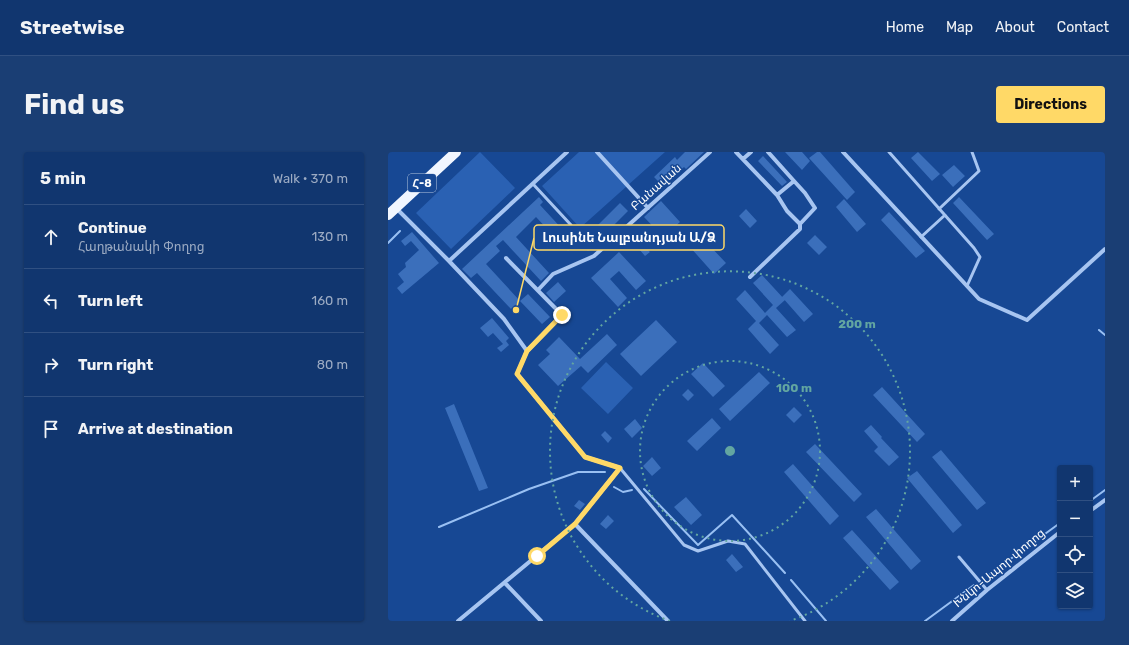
<!DOCTYPE html>
<html lang="en">
<head>
<meta charset="utf-8">
<style>
  :root { --surface:#11366f; --page:#1a3e74; --text:#f1f3f6; --muted:#9cabc3; --line:#305082; --accent:#ffd967 }
  body { margin:0; font-family:Rubik,"Noto Sans Armenian",sans-serif; background:var(--page); color:var(--text) }
  .controls { position:absolute; right:12px; bottom:12px; display:grid; overflow:hidden; border-radius:4px; box-shadow:0 1px 3px #0004 }
  .controls button { width:36px; height:36px; display:grid; place-items:center; padding:0; border:0; border-bottom:1px solid var(--line); background:var(--surface); color:var(--text); font:20px sans-serif }
  .stop { position:absolute; width:12px; height:12px; margin:-9px; border:3px solid #ffd967; border-radius:50%; background:#fff }
  .stop.end { background:#ffd967; border-color:#fff; box-shadow:0 1px 4px #0008 }
  .list { margin:0; padding:0; list-style:none }
  h2 { display:flex; justify-content:space-between; align-items:center; height:52px; margin:0; padding:0 16px; font-size:17px }
  h2 small { font-size:13px; font-weight:400; color:var(--muted) }
  .list li { display:grid; grid-template-columns:26px 1fr auto; gap:12px; align-items:center; box-sizing:border-box; height:64px; padding:0 16px; border-top:1px solid var(--line) }
  .list b { display:block; font-size:15px; white-space:nowrap }
  .list p { margin:0; font-size:13px; white-space:nowrap; color:var(--muted) }
  .list em { font-size:13px; font-style:normal; color:var(--muted) }
  .icon { flex:none; width:22px; height:22px; fill:none; stroke:currentColor; stroke-width:2; stroke-linecap:round; stroke-linejoin:round }
  .map { position:relative; flex:none; width:717px; height:469px; overflow:hidden; border-radius:4px }
  header { display:flex; align-items:center; gap:24px; box-sizing:border-box; height:56px; padding:0 20px; background:var(--surface); border-bottom:1px solid var(--line) }
  header strong { font-size:19px }
  nav { display:flex; gap:22px; margin-inline-start:auto; font-size:14px }
  .intro { display:flex; align-items:center; justify-content:space-between; box-sizing:border-box; height:96px; padding:0 24px }
  h1 { margin:0; font-size:28px }
  .button { padding:10px 18px; border-radius:4px; background:var(--accent); color:#111; font-size:14px; font-weight:700 }
  main { display:flex; gap:24px; padding:0 24px }
  aside { flex:1; background:var(--surface); border-radius:4px; box-shadow:0 1px 3px #0004 }
  .map>svg:first-child { display:block }
  .green { fill:#2a61b3 }
  .lines { fill:none; stroke-linecap:round; stroke-linejoin:round }
  .stream { stroke:#99c0f3; stroke-width:2 }
  .building { fill:#3b6fbb }
  .lane { stroke:#a7c5f1; stroke-width:3 }
  .street { stroke:#a7c5f1; stroke-width:4 }
  .primary { stroke:#f1f6ff; stroke-width:10 }
  .route { stroke:#ffd967; stroke-width:5 }
  .ring { fill:none; stroke:#63a6a1; stroke-width:2; stroke-dasharray:2 4 }
  .labels { text-anchor:middle; stroke-width:3; stroke-linejoin:round; paint-order:stroke }
  .shield { fill:#174894; stroke:#b9c8df; stroke-width:1 }
  .shield-label { font-size:11px; font-weight:bold; fill:#fff }
  .street-label { font-size:12px; fill:#fff; stroke:#174894 }
  .centre { fill:#63a6a1; stroke:#174894; stroke-width:2 }
  .ring-label { font-size:12px; text-anchor:middle; font-weight:bold; fill:#63a6a1; stroke:#174894; stroke-width:3; stroke-linejoin:round; paint-order:stroke }
  .leader { fill:none; stroke:#ffd967; stroke-width:1.5 }
  .callout-dot { fill:#ffd967; stroke:#174894; stroke-width:1.5 }
  .callout { fill:#174894; stroke:#ffd967; stroke-width:1.5 }
  .callout-label { font-size:13px; text-anchor:middle; font-weight:bold; fill:#fff }
</style>
</head>
<body>
<header>
<strong>Streetwise</strong>
<nav><a>Home</a><a>Map</a><a>About</a><a>Contact</a></nav>
</header>
<div class="intro"><h1>Find us</h1><a class="button">Directions</a></div>
<main>
<aside>
<h2>5 min<small>Walk · 370 m</small></h2>
<ul class="list">
<li><svg class="icon" aria-label="ahead" viewBox="0 0 24 24"><path d="M12 20V5M6 11l6-6 6 6"/></svg><div><b>Continue</b><p>Հաղթանակի Փողոց</p></div><em>130 m</em></li>
<li><svg class="icon" aria-label="left" viewBox="0 0 24 24"><path d="M17 20v-9H6M10 6l-5 5 5 5"/></svg><div><b>Turn left</b></div><em>160 m</em></li>
<li><svg class="icon" aria-label="right" viewBox="0 0 24 24"><path d="M7 20v-9h11M14 6l5 5-5 5"/></svg><div><b>Turn right</b></div><em>80 m</em></li>
<li><svg class="icon" aria-label="arrive" viewBox="0 0 24 24"><path d="M6 21V4h12l-3 4 3 4H6"/></svg><div><b>Arrive at destination</b></div></li>
</ul>
</aside>
<div class="map">
<svg width="717" height="469" viewBox="0 0 717 469">
  <rect width="100%" height="100%" fill="#174894"/>
  <path class="green" d="M92,0L127,36L63,97L28,61Z
    M191,0H277L192,76L154,34Z
    M218,210L245,236L220,262L193,236Z"/>
  <g class="lines">
    <path class="stream" d="M0,91L12,79
      M711,178L717,183
      M226,335L235,340L244,338
      M256,337L310,393L344,363L397,421
      M702,349L717,338
      M51,375L141,337L190,320H217
      M599,424L672,371
      M403,428L438,469
      M537,469L586,433"/>
  </g>
  <path class="building" d="M297,0H316L298,17L296,15L275,34L266,25L287,5L289,8Z
    M397,0H414L422,9L414,18Z
    M429,0H432L467,40L459,48L421,6Z
    M530,0L552,22L544,29L523,6Z
    M375,4L399,30L394,34L370,9Z
    M566,13L577,24L565,35L554,23Z
    M151,45L155,50L152,53L188,92L180,99L148,65L128,85L161,121L153,129L115,88L108,94L112,99L98,112L132,149L123,157L89,121L83,126L74,117Z
    M571,45L606,82L599,88L565,51Z
    M456,47L478,72L469,80L448,55Z
    M273,49L292,70L275,85L256,65Z
    M232,51L240,59L200,99L192,91Z
    M358,57L369,69L362,76L351,64Z
    M501,60L537,99L528,106L493,68Z
    M304,75L338,111L326,122L293,85Z
    M24,80L51,111L14,142L9,136L16,130L10,122L18,115L17,111L31,98L23,89L17,94L13,89Z
    M427,83L439,95L431,103L419,91Z
    M255,93L262,100L257,104L251,97Z
    M231,100L258,129L248,138L231,119L222,127L239,146L230,155L203,126Z
    M374,123L397,148L388,156L408,178L399,185L379,163L371,171L391,193L382,202L360,177L368,169L348,147L357,138L377,161L385,153L365,131Z
    M170,130L178,139L166,150L158,141Z
    M402,137L425,162L416,170L394,145Z
    M140,142L162,165L154,172L132,149Z
    M104,166L121,186L118,189L121,193L113,200L109,196L115,192L105,181L100,185L92,176Z
    M268,168L289,190L253,224L232,202Z
    M219,182L229,193L200,221L193,214L170,234L150,213L162,202L158,198L171,185L192,207Z
    M315,211L337,234L325,245L303,222Z
    M371,220L382,231L342,269L331,257Z
    M494,235L537,282L529,290L485,243Z
    M300,237L306,243L300,249L294,243Z
    M66,252L100,336L91,339L57,256Z
    M406,255L414,263L406,271L398,263Z
    M324,266L333,276L309,299L299,289Z
    M247,267L254,276L244,286L236,277Z
    M483,273L494,285L493,286L511,305L501,314L486,299L490,295L476,279Z
    M217,279L224,286L220,291L213,283Z
    M427,292L474,342L466,350L418,300Z
    M553,298L598,351L589,358L544,305Z
    M264,305L273,316L264,324L255,314Z
    M405,312L451,364L442,373L396,320Z
    M529,319L574,373L565,381L519,326Z
    M298,345L314,363L303,373L286,355Z
    M191,348L197,352L192,358L186,354Z
    M488,357L533,409L523,418L478,365Z
    M220,363L226,369L218,377L212,372Z
    M464,378L511,430L502,438L455,386Z
    M344,402L355,415L348,420L338,408Z"/>
  <g class="lines">
    <path class="lane" d="M501,0L586,96L592,105L579,134
      M145,32L183,73
      M551,57L591,19L584,0
      M533,85L557,63
      M232,316L296,393L310,399L340,389L357,392L417,469
      M571,405L599,438"/>
    <path class="street" d="M209,0L260,56
      M348,0L389,43L406,29L380,0
      M455,0L591,147L639,168L717,97
      M355,7L363,0
      M406,29L417,41L427,56L412,72
      M8,56L61,109L179,0
      M61,109L116,167L139,199
      M362,125L412,77V72L399,59L389,43
      M150,138L165,122L206,104L322,0
      M702,359L717,348
      M187,372L280,469
      M117,431L153,469
      M70,469L187,372L232,316L197,305L129,222L139,199L174,163L118,106
      M564,469L599,438L672,380"/>
    <path class="primary" d="M0,63L68,0"/>
  </g>
  <g class="lines">
    <path class="route" d="M149,404L187,372L232,316L197,305L129,222L139,199L174,163"/>
  </g>
  <g class="ring">
    <circle cx="342" cy="299" r="90"/>
    <path d="M282 469A180 180 0 1 1 402 469"/>
  </g>
  <g class="labels">
    <rect class="shield" x="20" y="22" width="28" height="18" rx="3"/>
    <g class="shield-label">
      <text x="34" y="35">Հ-8</text>
    </g>
    <g class="street-label">
      <text transform="translate(268 35) rotate(-42)" y="4">Բանավան</text>
      <text transform="translate(611 416) rotate(-40)" y="4">Խնկո-Ապոր փողոց</text>
    </g>
  </g>
  <circle cx="342" cy="299" r="6" class="centre"/>
  <g class="ring-label">
    <text x="469" y="176">200 m</text>
    <text x="406" y="240">100 m</text>
  </g>
  <path class="leader" d="M128 158L146 86"/>
  <circle class="callout-dot" cx="128" cy="158" r="4"/>
  <rect class="callout" x="146" y="73" width="190" height="25" rx="4"/>
  <g class="callout-label">
    <text x="241" y="90">Լուսինե Նալբանդյան Ա/Ձ</text>
  </g>
</svg>
<div class="controls">
<button>+</button>
<button>−</button>
<button><svg class="icon" aria-label="locate" viewBox="0 0 24 24"><circle cx="12" cy="12" r="6"/><path d="M12 2v4M12 18v4M2 12h4M18 12h4"/></svg></button>
<button><svg class="icon" aria-label="layers" viewBox="0 0 24 24"><path d="M12 4l9 5-9 5-9-5zM3 14l9 5 9-5"/></svg></button>
</div>
<div class="stop" style="left:149px;top:404px"></div>
<div class="stop end" style="left:174px;top:163px"></div>
</div>
</main>
</body>
</html>
